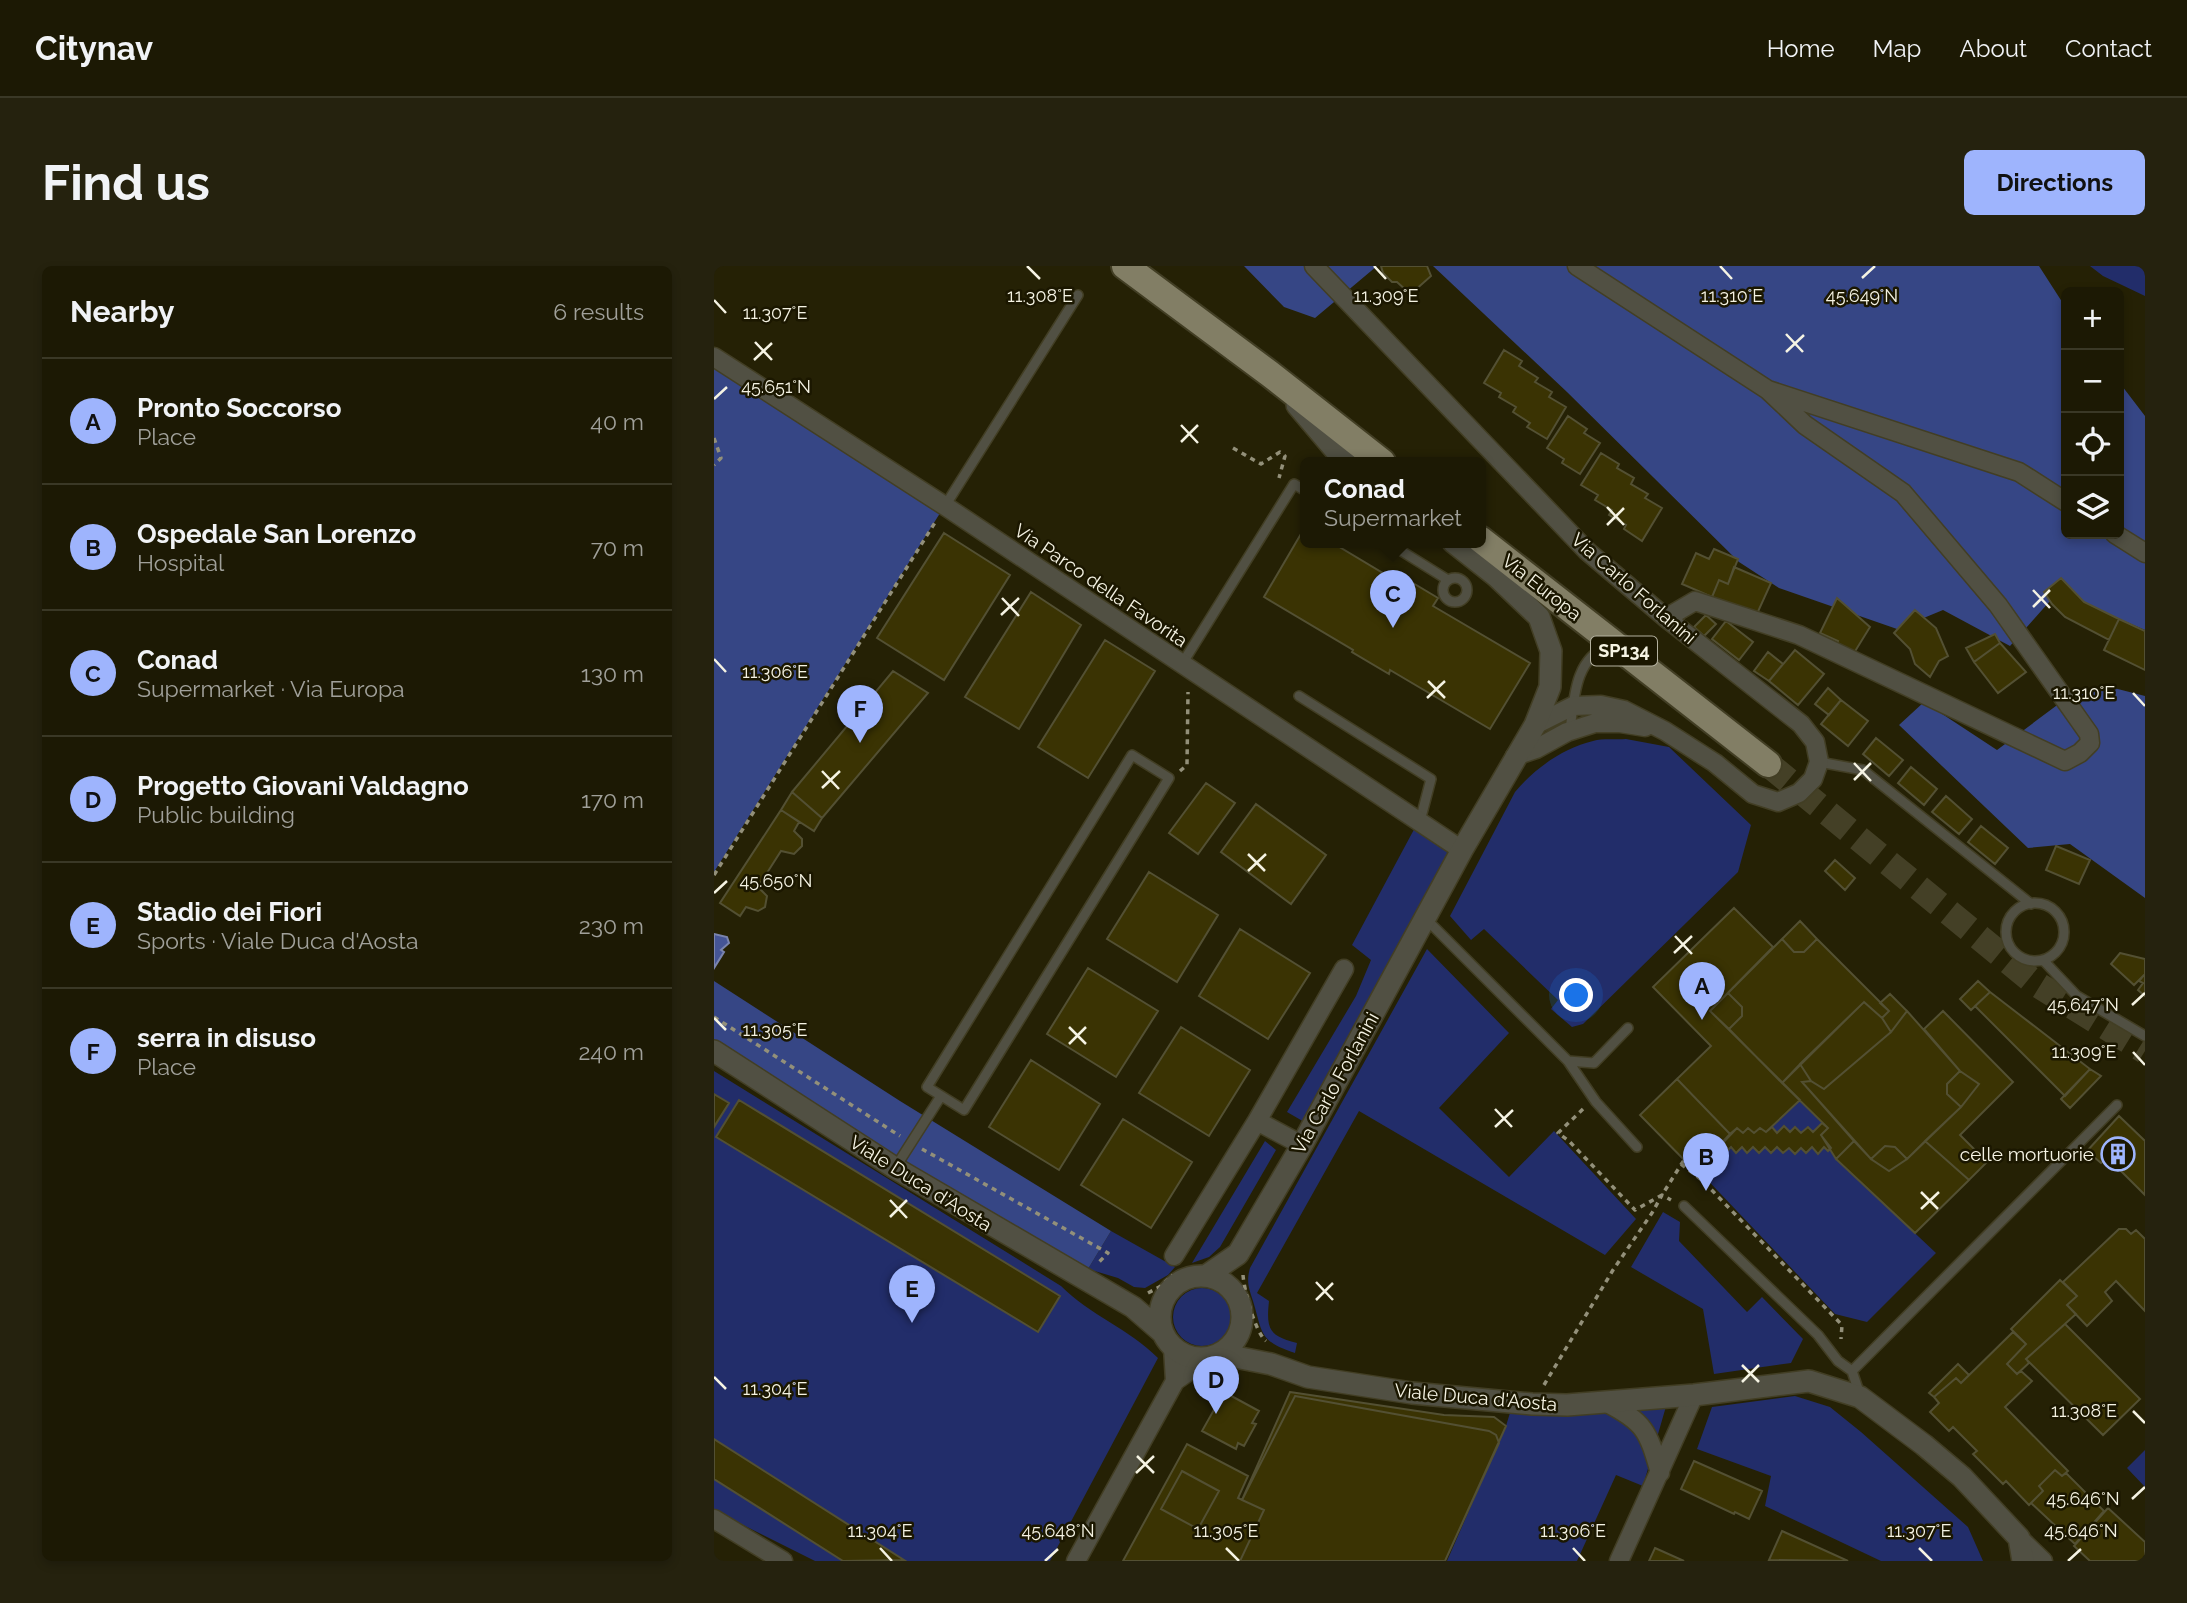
<!DOCTYPE html>
<html lang="en">
<head>
<meta charset="utf-8">
<style>
  :root { --surface:#1c1904; --page:#25220e; --text:#f1f3f6; --muted:#a0a09a; --line:#3a3826; --accent:#9eb4fd }
  body { margin:0; font-family:Raleway,sans-serif; background:var(--page); color:var(--text) }
  .controls { position:absolute; right:21px; top:21px; display:grid; overflow:hidden; border-radius:10px; box-shadow:0 4px 10px #0003 }
  .controls button { width:63px; height:63px; display:grid; place-items:center; padding:0; border:0; border-bottom:2px solid var(--line); background:var(--surface); color:var(--text); font:35px sans-serif }
  .you { position:absolute; left:863px; top:730px; width:24px; height:24px; margin:-18px; border:5px solid #fff; border-radius:50%; background:#1a73e8; box-shadow:0 0 0 10px #1a73e833 }
  .badge { display:grid; place-items:center; width:46px; height:46px; border-radius:50%; background:var(--accent); color:#111; font-size:23px; font-weight:700 }
  .pin { position:absolute; translate:-50% -58px; filter:drop-shadow(0 2px 4px #0008) }
  .pin::after { content:''; position:absolute; top:37px; width:24px; height:21px; background:inherit; clip-path:polygon(0 0,100% 0,50% 100%) }
  .popup { position:absolute; left:586px; top:191px; width:186px; height:91px; box-sizing:border-box; display:grid; place-content:center; border-radius:10px; background:var(--surface); filter:drop-shadow(0 2px 5px #0005); font-size:23px; white-space:nowrap; color:var(--muted) }
  .popup b { font-size:26px; color:var(--text) }
  .popup::after { content:''; position:absolute; left:50%; top:100%; margin-left:-14px; border:14px solid transparent; border-top-color:var(--surface) }
  .list { margin:0; padding:0; list-style:none }
  h2 { display:flex; justify-content:space-between; align-items:center; height:91px; margin:0; padding:0 28px; font-size:30px }
  h2 small { font-size:23px; font-weight:400; color:var(--muted) }
  .list li { display:grid; grid-template-columns:46px 1fr auto; gap:21px; align-items:center; box-sizing:border-box; height:126px; padding:0 28px; border-top:2px solid var(--line) }
  .list b { display:block; font-size:26px; white-space:nowrap }
  .list p { margin:0; font-size:23px; white-space:nowrap; color:var(--muted) }
  .list em { font-size:23px; font-style:normal; color:var(--muted) }
  .icon { flex:none; width:38px; height:38px; fill:none; stroke:currentColor; stroke-width:2; stroke-linecap:round; stroke-linejoin:round }
  .map { position:relative; flex:none; width:1431px; height:1295px; overflow:hidden; border-radius:10px }
  header { display:flex; align-items:center; gap:42px; box-sizing:border-box; height:98px; padding:0 35px; background:var(--surface); border-bottom:2px solid var(--line) }
  header strong { font-size:33px }
  nav { display:flex; gap:38px; margin-inline-start:auto; font-size:24px }
  .intro { display:flex; align-items:center; justify-content:space-between; box-sizing:border-box; height:168px; padding:0 42px }
  h1 { margin:0; font-size:49px }
  .button { padding:18px 32px; border-radius:10px; background:var(--accent); color:#111; font-size:24px; font-weight:700 }
  main { display:flex; gap:42px; padding:0 42px }
  aside { flex:1; background:var(--surface); border-radius:10px; box-shadow:0 4px 10px #0003 }
  .map>svg:first-child { display:block }
  .green { fill:#222d6a }
  .forest { fill:#364685 }
  .water { fill:#455596; stroke:#7a84ad; stroke-width:2 }
  .building { fill:#3a3303; stroke:#535033; stroke-width:2 }
  .lines { fill:none; stroke-linecap:round; stroke-linejoin:round }
  .primary-tunnel { stroke:#444026; stroke-width:26; stroke-dasharray:26 13; stroke-linecap:butt }
  .service-casing { stroke:#423e24; stroke-width:12 }
  .minor-casing { stroke:#423e24; stroke-width:21 }
  .tertiary-casing { stroke:#423e24; stroke-width:24 }
  .primary-casing { stroke:#423e24; stroke-width:30 }
  .path { stroke:#93907a; stroke-width:3.5; stroke-dasharray:5 5; stroke-linecap:butt }
  .service { stroke:#515043; stroke-width:9 }
  .minor { stroke:#515043; stroke-width:18 }
  .tertiary { stroke:#515043; stroke-width:21 }
  .primary { stroke:#827e65; stroke-width:26 }
  .ticks { fill:none; stroke:#f5f3e3; stroke-width:2.5 }
  .labels { text-anchor:middle; stroke-width:5; stroke-linejoin:round; paint-order:stroke }
  .shield { fill:#1b1700; stroke:#b4b19f; stroke-width:2 }
  .shield-label { font-size:18px; font-weight:bold; fill:#f5f3e3 }
  .street-label { font-size:19px; fill:#f5f3e3; stroke:#1b1700 }
  .poi-label { font-size:19px; fill:#f5f3e3; stroke:#1b1700; text-anchor:end }
  .ticks-label { font-size:18px; text-anchor:middle; fill:#f5f3e3; stroke:#1b1700; stroke-width:5; stroke-linejoin:round; paint-order:stroke }
</style>
</head>
<body>
<header>
<strong>Citynav</strong>
<nav><a>Home</a><a>Map</a><a>About</a><a>Contact</a></nav>
</header>
<div class="intro"><h1>Find us</h1><a class="button">Directions</a></div>
<main>
<aside>
<h2>Nearby<small>6 results</small></h2>
<ul class="list">
<li><span class="badge">A</span><div><b>Pronto Soccorso</b><p>Place</p></div><em>40 m</em></li>
<li><span class="badge">B</span><div><b>Ospedale San Lorenzo</b><p>Hospital</p></div><em>70 m</em></li>
<li><span class="badge">C</span><div><b>Conad</b><p>Supermarket · Via Europa</p></div><em>130 m</em></li>
<li><span class="badge">D</span><div><b>Progetto Giovani Valdagno</b><p>Public building</p></div><em>170 m</em></li>
<li><span class="badge">E</span><div><b>Stadio dei Fiori</b><p>Sports · Viale Duca d'Aosta</p></div><em>230 m</em></li>
<li><span class="badge">F</span><div><b>serra in disuso</b><p>Place</p></div><em>240 m</em></li>
</ul>
</aside>
<div class="map">
<svg width="1431" height="1295" viewBox="0 0 1431 1295">
  <rect width="100%" height="100%" fill="#252105"/>
  <path class="green" d="M1376,0H1431V30L1389,10Z
    M912,473L955,481L1037,559L1024,606L869,758L858,761L837,743L844,734L770,663L757,674L736,650L801,526C820,503 849,482 879,475C889,472 902,474 912,473Z
    M704,556L744,583L592,857L573,846L642,730L657,694L638,679Z
    M713,683L795,767L725,842L795,911L840,865L922,953L891,989L645,845L543,1027L555,1035C552,1063 555,1070 583,1077L581,1087C545,1075 549,1068 539,1035C535,1022 532,1016 536,1002Z
    M0,805L347,1020C376,1049 415,1063 444,1092L336,1295H101L7,1248L0,1257Z
    M1086,834L1108,857L1099,866L1093,861L1087,867L1082,861L1076,866L1070,861L1063,867L1058,861Z
    M551,875L562,884L506,981L495,991L478,997Z
    M1017,881L1022,886L1028,881L1033,887L1039,881H1051L1057,887L1063,881L1069,887L1075,882L1081,888L1087,882L1092,887L1098,881L1104,887L1110,881L1114,885L1117,882L1122,893L1222,987L1153,1056L1121,1048L983,903L1004,882L1010,887Z
    M949,946L966,956L965,975L1033,1046L1048,1031L1089,1073L1077,1097L1000,1108L989,1043L917,1001Z
    M397,965L461,1001L454,1009L431,1022L420,1021L404,1012L374,1003Z
    M459 1051a29 29 0 1 1 58 0a29 29 0 1 1-58 0Z
    M801,1130L953,1137L929,1220L902,1209L863,1295H733L792,1160Z
    M1081,1130L1116,1141L1147,1166L1254,1261L1269,1295H1167L1051,1240L1057,1210L983,1183L998,1141Z
    M1431,1184V1221L1413,1202Z"/>
  <path class="forest" d="M530,0H663L601,52L570,41Z
    M719,0H1325L1352,42V268H1405V116L1431,150V364L1344,326L1296,380L1229,344L1183,363L1065,322L1025,296L853,126Z
    M0,101L228,244L0,606Z
    M1396,421L1431,430V632L1356,578L1314,582L1185,459L1210,436L1283,484L1354,431Z
    M0,715L186,835L397,965L374,1003L351,1014L0,796Z"/>
  <path class="water" d="M0,668L13,671L15,677L7,684L10,686L0,702Z"/>
  <path class="building" d="M667,0H713L717,10L699,26L693,25L683,16H678L669,7Z
    M790,84L808,95L805,100L824,112L821,116L838,126L835,131L852,141L833,173L813,161L816,157L799,146L802,141L785,131L787,127L770,117Z
    M854,150L873,163L870,167L886,177L866,208L848,197L850,193L833,182Z
    M887,187L905,198L903,202L920,212L917,218L934,228L931,232L948,242L928,275L910,263L912,259L895,249L898,244L881,234L884,229L867,219Z
    M591,261L592,276H617L679,313L682,307L724,332L719,340L816,397L776,463L676,404L675,408L638,386L639,384L550,331Z
    M230,267L296,309L230,414L163,372Z
    M1000,283L1024,293L1014,318L1005,314L998,331L968,318L982,287L995,293Z
    M1020,301L1057,317L1042,350L998,331L1005,314L1014,318Z
    M1347,312L1370,336L1405,353L1395,374L1351,351L1338,338L1330,326Z
    M317,326L367,359L305,463L251,431Z
    M1123,332L1156,361L1140,387L1123,378L1124,375L1106,367Z
    M1201,344L1222,362L1234,390L1225,395L1216,411L1201,398L1196,383L1180,367Z
    M992,349L1002,358L990,370L980,361Z
    M1405,353L1431,365V404L1390,384Z
    M1012,355L1039,376L1025,394L998,373Z
    M1281,368L1286,377L1260,396L1252,382Z
    M391,374L441,405L374,512L324,481Z
    M1286,377L1312,406L1284,427L1260,396Z
    M1081,384L1110,408L1084,439L1055,415Z
    M1054,386L1069,398L1055,415L1040,405Z
    M179,405L214,427L108,552L78,526Z
    M1114,422L1127,434L1115,449L1101,438Z
    M1127,434L1154,455L1134,480L1107,458Z
    M1162,472L1189,494L1175,510L1149,488Z
    M1197,501L1223,523L1210,539L1184,517Z
    M492,517L521,537L484,588L455,567Z
    M78,526L108,552L100,565L67,544Z
    M1232,530L1258,553L1245,568L1218,546Z
    M542,538L612,589L577,638L507,586Z
    M67,544L85,556L80,565L88,573V580L80,588L67,585L44,621L53,630L51,641L44,645L32,641L26,650L6,637Z
    M1267,560L1294,582L1281,598L1254,576Z
    M1342,580L1376,594L1365,618L1332,604Z
    M1121,594L1141,612L1131,624L1111,605Z
    M435,606L504,649L463,716L393,673Z
    M1020,642L1059,681L996,745L1086,834L1052,866L1046,862L1040,867L1034,862L1029,867L1023,862L1016,868L963,813L997,780L939,721Z
    M1086,655L1103,673L1090,686H1080L1068,673Z
    M526,663L596,707L554,773L485,730Z
    M1068,673L1080,686H1090L1103,673L1175,745L1168,752L1150,736L1068,817L1015,763L1028,750V741L1014,727Z
    M1406,687L1431,693V708L1420,719L1397,698Z
    M374,702L444,745L402,811L333,768Z
    M1431,708V730L1424,724L1429,717L1425,715Z
    M1264,715L1276,726L1257,744L1246,733Z
    M1276,726L1376,803L1351,830L1261,740Z
    M1014,727L1028,741V750L1015,763L996,745Z
    M1176,728L1193,745L1177,766L1168,752L1175,745L1166,737Z
    M1150,736L1168,752L1177,766L1110,823L1097,815L1086,798Z
    M1193,745L1246,805L1233,818V828L1247,841L1193,893L1181,881L1171,880L1157,893L1088,816L1097,815L1110,823L1177,766Z
    M1229,745L1299,816L1246,869L1273,896L1255,914L1211,875L1247,841L1265,818L1246,805L1210,763Z
    M467,761L536,804L495,870L425,827Z
    M317,794L386,838L345,904L275,861Z
    M1086,798L1097,815L1088,816L1140,875L1122,893L1107,869L1114,862L1068,817Z
    M1376,803L1387,810L1356,842L1347,833Z
    M1246,805L1265,818L1247,841L1233,828V818Z
    M963,813L1016,868L981,905L926,849Z
    M0,828L15,837L0,861Z
    M25,834L346,1030L324,1066L2,871Z
    M1405,850L1431,875V929L1394,892L1387,897L1373,885Z
    M409,853L478,896L437,962L367,919Z
    M1108,857L1114,862L1107,869L1117,882L1114,885L1110,881L1104,888L1098,881L1092,887L1087,882L1081,888L1075,882L1069,887L1063,881L1057,887L1051,881L1045,887L1039,881L1033,887L1028,881L1022,887L1017,881L1010,888L1004,882L1023,862L1029,867L1034,862L1040,867L1046,862L1052,866L1058,861L1063,867L1070,860L1076,866L1081,861L1087,867L1094,861L1099,866Z
    M1140,875L1157,893L1175,905L1193,893L1211,875L1255,914L1201,967L1122,893Z
    M1171,880L1181,881L1193,893L1175,905L1157,893Z
    M1405,963H1412L1417,968L1422,964L1431,973V1045L1402,1015L1391,1026L1398,1035L1373,1060L1353,1039L1363,1030L1349,1016Z
    M1346,1014L1363,1030L1353,1039L1362,1048L1312,1093L1315,1097L1303,1108L1293,1098L1312,1078L1297,1063Z
    M1351,1058L1426,1133L1389,1169L1312,1093Z
    M1299,1066L1312,1078L1293,1098L1303,1108L1307,1105L1318,1115L1291,1141L1354,1205L1348,1210L1341,1204L1325,1220L1329,1225L1315,1239L1292,1215L1289,1218L1259,1188L1263,1185L1239,1161L1235,1165L1216,1146L1225,1137L1220,1131L1242,1112L1247,1117Z
    M1244,1098L1255,1109L1247,1117L1242,1112L1220,1131L1215,1127Z
    M510,1126L545,1145L538,1157L542,1158L530,1180L524,1177L522,1183L488,1165Z
    M576,1126L730,1149L780,1151L792,1160L731,1295H409L473,1178L534,1210L524,1232L528,1234Z
    M581,1130L775,1165L782,1169L785,1177L731,1295H526L550,1244L528,1234Z
    M0,1173L190,1294L129,1295L0,1213Z
    M980,1195L1048,1225L1035,1253L1021,1246L1020,1248L967,1223Z
    M1341,1204L1348,1210L1352,1207L1390,1245L1361,1278L1317,1237L1329,1225L1325,1220Z
    M468,1205L505,1225L484,1263L447,1243Z
    M1394,1242L1431,1276V1295H1376L1360,1280Z
    M1068,1265L1134,1295L1055,1294Z
    M941,1282L970,1295H935Z"/>
  <g class="lines">
    <path class="primary-tunnel" d="M1054,498L1321,717L1431,785"/>
    <defs>
      <path id="service" d="M231,240L364,29
        M673,276L734,314
        M729 324a12 12 0 1 1 24 0a12 12 0 1 1-24 0Z
        M468,398L580,218L592,225
        M585,430L717,513L706,555
        M856,465C860,434 860,392 895,380
        M418,489L455,512L250,844L213,821Z
        M1105,496L1149,504L1317,638
        M1292 666a29 29 0 1 1 58 0a29 29 0 1 1-58 0Z
        M712,653L854,795L882,836L923,881
        M1329,694L1363,730L1431,770
        M854,795L880,797L914,762
        M181,902L227,830
        M970,940L1104,1069L1124,1095L1138,1105L1146,1129
        M1138,1105L1403,839"/>
      <path id="minor" d="M600,0L873,285L952,352L1087,458L1101,476L1105,496L1099,513L1085,527L1064,536L1039,528L1001,497L951,465L910,444L887,439L859,440L821,459
        M863,0L1054,124L1305,206L1352,236
        M0,91L231,240L748,584
        M1401,268L1431,287
        M952,352L981,335L1085,369L1351,495L1366,487L1376,477L1375,468L1284,339L1189,227L1091,159L1054,124
        M801,490L822,483L853,466L881,457H906L931,461
        M543,855L588,879
        M460,990L543,855L630,703
        M459,1082L461,1115
        M891,1136C931,1156 934,1165 946,1207
        M0,1253L69,1295
        M1305,1272L1329,1295
        M362,1295L461,1115L494,1092
        M905,1295L980,1129"/>
      <path id="tertiary" d="M583,139L622,185L636,196
        M0,785L181,902L419,1041L449,1067
        M446 1051a41 41 0 1 1 82 0a41 41 0 1 1-82 0Z
        M492,1010L524,988L588,879L748,584L821,459L836,421L837,385L825,351L782,310L739,276
        M506,1088L557,1098L594,1111L698,1127L818,1138L853,1139L980,1129L1095,1115L1146,1131L1210,1179L1248,1211L1305,1272L1309,1295"/>
      <path id="primary" d="M411,0L556,108L668,196
        M766,273L1054,498"/>
    </defs>
    <use href="#service" class="service-casing"/>
    <use href="#minor" class="minor-casing"/>
    <use href="#tertiary" class="tertiary-casing"/>
    <use href="#primary" class="primary-casing"/>
    <path class="path" d="M0,172L7,192L0,199
      M519,182L547,198L566,186L571,190L565,212
      M466,505L473,499L474,426
      M0,609L222,255
      M0,751L186,870
      M869,843L844,867L855,875L921,944L948,929L970,894
      M208,883L394,987L384,997
      M967,898L989,915L1128,1059L1127,1073
      M529,1009C530,1024 541,1066 552,1075
      M434,1027L447,1020L459,1009
      M830,1119L899,1004L938,947L948,929L957,934"/>
    <use href="#service" class="service"/>
    <use href="#minor" class="minor"/>
    <use href="#tertiary" class="tertiary"/>
    <use href="#primary" class="primary"/>
  </g>
  <path class="ticks" d="M313,0L326,13M660,0L672,13M1006,0L1018,13M1148,12L1161,0M0,34L12,47M1072,68L1089,86M41,76L58,94M1072,86L1090,69M40,94L58,77M0,133L13,121M467,159L484,177M467,176L484,159M893,241L910,259M893,259L910,242M1319,324L1336,342M288,332L305,350M1319,341L1336,324M287,349L305,332M0,393L12,406M714,415L731,432M1419,427L1431,440M713,432L731,415M1140,497L1157,515M108,505L125,523M1140,514L1157,497M108,522L126,505M534,588L551,605M534,605L552,588M0,627L13,615M961,670L978,688M960,687L978,670M1418,739L1431,727M0,752L12,764M355,761L372,778M355,778L372,761M1419,786L1431,799M781,843L798,861M781,861L799,844M1207,926L1224,943M176,934L193,952M1207,943L1225,926M176,951L193,934M602,1016L619,1034M602,1034L619,1017M1028,1099L1045,1116M0,1111L12,1123M1028,1116L1045,1099M1419,1145L1431,1157M423,1190L440,1207M422,1207L440,1190M1418,1233L1431,1221M166,1282L178,1295M512,1282L525,1295M859,1282L871,1295M1205,1282L1218,1295M331,1295L344,1283M1354,1295L1367,1283"/>
  <defs>
    <symbol id="building-ring" viewBox="-11 -11 22 22"><circle r="9.5" fill="#1b1700" stroke="#9eb4fd" stroke-width="1.5"/><path d="M-4-6H4V6H1V3H-1V6H-4ZM-2.5-4.3h1.7v1.8h-1.7ZM.8-4.3h1.7v1.8H.8ZM-2.5-1h1.7V.8h-1.7ZM.8-1h1.7V.8H.8Z" fill="#9eb4fd"/></symbol>
  </defs>
  <g fill-rule="evenodd">
    <use href="#building-ring" x="1385" y="869" width="38" height="38"/>
  </g>
  <g class="labels">
    <rect class="shield" x="877" y="370.5" width="66" height="29" rx="5"/>
    <g class="shield-label">
      <text x="910" y="391">SP134</text>
    </g>
    <g class="street-label">
      <text transform="translate(387 319) rotate(34)" y="7">Via Parco della Favorita</text>
      <text transform="translate(828 321) rotate(38)" y="7">Via Europa</text>
      <text transform="translate(920 322) rotate(41)" y="7">Via Carlo Forlanini</text>
      <text transform="translate(621 817) rotate(-61)" y="7">Via Carlo Forlanini</text>
      <text transform="translate(207 917) rotate(32)" y="7">Viale Duca d'Aosta</text>
      <text transform="translate(762 1131) rotate(5)" y="7">Viale Duca d'Aosta</text>
    </g>
    <g class="poi-label">
      <text x="1380" y="895">celle mortuorie</text>
    </g>
  </g>
  <g class="ticks-label">
    <text x="1148" y="36">45.649°N</text>
    <text x="326" y="36">11.308°E</text>
    <text x="672" y="36">11.309°E</text>
    <text x="1018" y="36">11.310°E</text>
    <text x="61" y="53">11.307°E</text>
    <text x="62" y="127">45.651°N</text>
    <text x="61" y="412">11.306°E</text>
    <text x="1370" y="433">11.310°E</text>
    <text x="62" y="621">45.650°N</text>
    <text x="1369" y="745">45.647°N</text>
    <text x="61" y="770">11.305°E</text>
    <text x="1370" y="792">11.309°E</text>
    <text x="61" y="1129">11.304°E</text>
    <text x="1370" y="1151">11.308°E</text>
    <text x="1369" y="1239">45.646°N</text>
    <text x="166" y="1271">11.304°E</text>
    <text x="512" y="1271">11.305°E</text>
    <text x="859" y="1271">11.306°E</text>
    <text x="1205" y="1271">11.307°E</text>
    <text x="344" y="1271">45.648°N</text>
    <text x="1367" y="1271">45.646°N</text>
  </g>
</svg>
<div class="controls">
<button>+</button>
<button>−</button>
<button><svg class="icon" aria-label="locate" viewBox="0 0 24 24"><circle cx="12" cy="12" r="6"/><path d="M12 2v4M12 18v4M2 12h4M18 12h4"/></svg></button>
<button><svg class="icon" aria-label="layers" viewBox="0 0 24 24"><path d="M12 4l9 5-9 5-9-5zM3 14l9 5 9-5"/></svg></button>
</div>
<div class="you"></div>
<div class="pin badge" style="left:988px;top:754px">A</div>
<div class="pin badge" style="left:992px;top:925px">B</div>
<div class="pin badge" style="left:679px;top:362px">C</div>
<div class="popup"><b>Conad</b>Supermarket</div>
<div class="pin badge" style="left:502px;top:1148px">D</div>
<div class="pin badge" style="left:198px;top:1057px">E</div>
<div class="pin badge" style="left:146px;top:477px">F</div>
</div>
</main>
</body>
</html>
